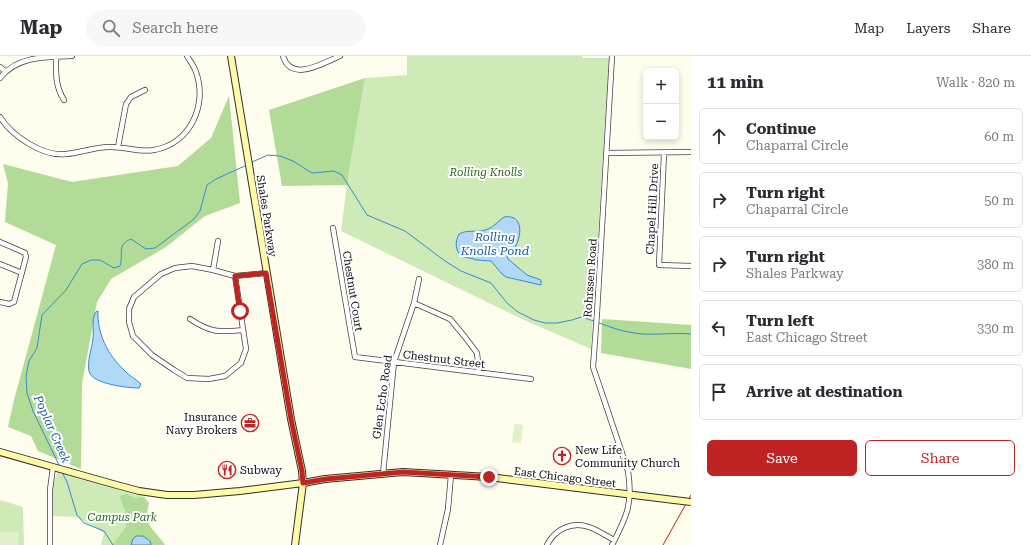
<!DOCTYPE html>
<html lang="en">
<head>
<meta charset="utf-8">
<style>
  :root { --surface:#fff; --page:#f7f7f7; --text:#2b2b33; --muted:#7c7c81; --line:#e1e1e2; --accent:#bf2423 }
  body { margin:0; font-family:"Roboto Serif",serif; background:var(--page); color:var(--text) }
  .controls { position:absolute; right:12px; top:12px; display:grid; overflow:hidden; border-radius:6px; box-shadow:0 2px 6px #0003 }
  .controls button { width:36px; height:36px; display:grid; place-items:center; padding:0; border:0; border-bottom:1px solid var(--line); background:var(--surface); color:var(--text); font:20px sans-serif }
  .stop { position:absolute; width:12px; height:12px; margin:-9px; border:3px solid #bf2423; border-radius:50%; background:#fff }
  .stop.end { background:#bf2423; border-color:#fff; box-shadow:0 1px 4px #0008 }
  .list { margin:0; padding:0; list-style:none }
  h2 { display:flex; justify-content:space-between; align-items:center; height:52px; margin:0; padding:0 16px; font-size:17px }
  h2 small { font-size:13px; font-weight:400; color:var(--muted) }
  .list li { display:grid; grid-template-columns:26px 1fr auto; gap:12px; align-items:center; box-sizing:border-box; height:56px; margin:0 8px 8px; padding:0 8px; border:1px solid var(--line); border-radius:6px }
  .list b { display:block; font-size:15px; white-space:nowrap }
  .list p { margin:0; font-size:13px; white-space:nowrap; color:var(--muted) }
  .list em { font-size:13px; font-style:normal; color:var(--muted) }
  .actions { display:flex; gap:8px; padding:12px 16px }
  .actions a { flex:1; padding:9px 0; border:1px solid var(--accent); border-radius:6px; text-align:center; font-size:14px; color:var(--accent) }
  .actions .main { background:var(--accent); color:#fff }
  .icon { flex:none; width:22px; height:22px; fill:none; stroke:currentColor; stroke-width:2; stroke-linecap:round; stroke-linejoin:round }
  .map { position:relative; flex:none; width:691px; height:489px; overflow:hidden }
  header { display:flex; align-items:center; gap:24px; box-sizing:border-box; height:56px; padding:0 20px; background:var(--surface); border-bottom:1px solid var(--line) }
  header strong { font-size:19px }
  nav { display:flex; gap:22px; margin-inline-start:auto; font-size:14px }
  .search { width:280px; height:36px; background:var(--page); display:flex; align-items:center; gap:10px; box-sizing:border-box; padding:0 14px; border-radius:22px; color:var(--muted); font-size:15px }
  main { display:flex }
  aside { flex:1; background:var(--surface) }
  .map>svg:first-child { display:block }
  .green { fill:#ceeab7 }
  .forest { fill:#b1db96 }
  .pitch { fill:#e1f1c9 }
  .water { fill:#b1d9f7; stroke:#378acf }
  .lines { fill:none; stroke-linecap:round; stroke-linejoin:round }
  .stream { stroke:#378acf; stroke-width:1 }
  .street-casing { stroke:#404040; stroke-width:6 }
  .secondary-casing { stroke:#2f2f2f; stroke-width:8 }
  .street { stroke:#fff; stroke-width:4.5 }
  .secondary { stroke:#fffaa8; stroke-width:6 }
  .rail { stroke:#bf2423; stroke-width:1 }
  .secondary-bridge-casing { stroke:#2f2f2f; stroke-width:8; stroke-linecap:butt }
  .secondary-bridge { stroke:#fffaa8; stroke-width:6 }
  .route { stroke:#bf2423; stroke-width:5 }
  .labels { text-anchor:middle; stroke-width:4; stroke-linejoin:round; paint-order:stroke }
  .park-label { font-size:11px; font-style:italic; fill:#28661c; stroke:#fff }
  .street-label { font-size:11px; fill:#0d0d0d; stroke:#fff }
  .poi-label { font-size:11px; fill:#0d0d0d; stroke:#fff; text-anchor:start }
  .water-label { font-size:12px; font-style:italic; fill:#145ca1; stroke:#fff }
</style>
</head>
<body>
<header>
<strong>Map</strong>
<div class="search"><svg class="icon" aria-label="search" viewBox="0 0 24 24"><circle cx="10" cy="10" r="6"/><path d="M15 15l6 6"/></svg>Search here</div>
<nav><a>Map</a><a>Layers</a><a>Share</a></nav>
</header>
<main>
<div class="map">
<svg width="691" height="489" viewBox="0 0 691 489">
  <rect width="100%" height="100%" fill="#fffded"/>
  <path class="green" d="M407,0H582L583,2H609L591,293L522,263L341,175L348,121L365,22L407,19Z
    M57,417L144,441L149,447C144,470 153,472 164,489H101L104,477L76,461L53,460V429Z
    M0,444L23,451L24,489H0Z"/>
  <path class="forest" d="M365,22L348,121V129L282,130L269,54Z
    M229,40L240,147L205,160L166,191L111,223L97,246L82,328L81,413L38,395L31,380L8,371L14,344L56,189L5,166L8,127L3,108L72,126L178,110L211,82Z
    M602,263L691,269V313L601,297Z
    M127,438L134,442L144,441L149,447C141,470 154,472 165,489H112L126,471L127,461L120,441L122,439Z"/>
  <path class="pitch" d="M514,368L523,369L521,387L512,386Z
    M4,476H18L19,489H0V477Z"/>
  <path class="water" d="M504,161C528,157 521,192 507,200L508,203L527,219L541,224V229L506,221L502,218L491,205L477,204L461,200C455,193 455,186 459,178C468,173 476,177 485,174C493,172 497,166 504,161Z
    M97,255H98C97,278 108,299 124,314C129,320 136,323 141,328L139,332C128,332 91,328 89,315C87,304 92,293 93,282C94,274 91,260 97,255Z
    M136,480H143L150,485L151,489H131L133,483Z"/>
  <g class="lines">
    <path class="stream" d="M252,106L268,99L280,100L293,105L312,117L334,115L342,119L367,159L405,175L445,205L461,215L491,227L507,247L518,256L534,264L545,267H557L572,264L581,261L594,265
      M597,266C609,271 621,275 634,277C653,280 672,276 691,278
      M59,409L33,355L27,337L26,320L29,305L37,292L42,259L66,234L82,208L91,204H100L114,212L120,210C124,198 116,189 131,183L146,193L155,192L194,163L200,155L207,129L216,123L247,109
      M62,416L67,426L77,459L84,467L104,475L113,489"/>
    <defs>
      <path id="street" d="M283,0C291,27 323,7 340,0
        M56,1C56,16 55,30 64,44
        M0,11L5,15
        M0,22C17,0 45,1 72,0
        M0,61C12,80 43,101 66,98C81,97 94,91 109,91C124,90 138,97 154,94C190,88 208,49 196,16C194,10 190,5 187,0
        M118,91L126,48L131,41L145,34
        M606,97L691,96
        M664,97L659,209L691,210
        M333,172L355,301L531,323
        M0,186L23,196L25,197L26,201L14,246L9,248L0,246
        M0,208L22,217
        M192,210L213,214L235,220L246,293L241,307L225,320L209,323L187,322L174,314L152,299L133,280L129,266V253L134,241L161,218L175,212Z
        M213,214L218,185
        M235,220L266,217
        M414,247L450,263L465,281L477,297L479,316
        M190,263C211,277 219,276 243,274
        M383,418L394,306L414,247L419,223
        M50,489V434L53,411
        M440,489L448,453L451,419
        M547,489C555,473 572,465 589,471C598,474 606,480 614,484
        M612,489C627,460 633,448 628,415L593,311L597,257L612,0"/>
      <path id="secondary" d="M231,0L291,363L302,415L303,427L295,489
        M0,396L113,428L139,435L167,439H194L240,435L303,427L325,423L403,416L489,421L674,444"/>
    </defs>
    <use href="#street" class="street-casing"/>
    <use href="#secondary" class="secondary-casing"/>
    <use href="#street" class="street"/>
    <use href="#secondary" class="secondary"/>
    <path class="rail" d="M663,489L691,439"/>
    <defs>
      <path id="secondary-bridge" d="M674,444L691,446"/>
    </defs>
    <use href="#secondary-bridge" class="secondary-bridge-casing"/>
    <use href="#secondary-bridge" class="secondary-bridge"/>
  </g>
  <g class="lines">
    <path class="route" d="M240,255L235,220L266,217L291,363L302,415L303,427L326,423L403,416L489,421"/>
  </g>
  <defs>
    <symbol id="office-ring" viewBox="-11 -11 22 22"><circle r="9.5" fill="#fff" stroke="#bf2423" stroke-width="1.5"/><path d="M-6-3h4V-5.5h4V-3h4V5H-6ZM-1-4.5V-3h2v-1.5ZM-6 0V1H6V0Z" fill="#bf2423"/></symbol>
    <symbol id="church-ring" viewBox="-11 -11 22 22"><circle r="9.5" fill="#fff" stroke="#bf2423" stroke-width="1.5"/><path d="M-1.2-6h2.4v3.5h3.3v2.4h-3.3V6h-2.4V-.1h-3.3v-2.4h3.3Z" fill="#bf2423"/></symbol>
    <symbol id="restaurant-ring" viewBox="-11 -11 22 22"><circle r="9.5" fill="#fff" stroke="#bf2423" stroke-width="1.5"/><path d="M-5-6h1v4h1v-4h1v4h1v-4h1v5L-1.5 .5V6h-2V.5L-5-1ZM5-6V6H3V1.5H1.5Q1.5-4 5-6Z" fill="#bf2423"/></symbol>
  </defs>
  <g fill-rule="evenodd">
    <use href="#office-ring" x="240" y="357" width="20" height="20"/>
    <use href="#church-ring" x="552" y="390" width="20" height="20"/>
    <use href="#restaurant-ring" x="217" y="404" width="20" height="20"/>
  </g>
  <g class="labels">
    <g class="park-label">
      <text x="486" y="120">Rolling Knolls</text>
      <text x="122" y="465">Campus Park</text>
    </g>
    <g class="street-label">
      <text transform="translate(652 153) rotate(-87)" y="4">Chapel Hill Drive</text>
      <text transform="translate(267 160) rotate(81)" y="4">Shales Parkway</text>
      <text transform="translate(590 222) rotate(-86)" y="4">Rohrssen Road</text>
      <text transform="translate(353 235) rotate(81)" y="4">Chestnut Court</text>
      <text transform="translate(444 303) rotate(7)" y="4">Chestnut Street</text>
      <text transform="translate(382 341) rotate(-82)" y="4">Glen Echo Road</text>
      <text transform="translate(565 421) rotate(7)" y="4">East Chicago Street</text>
    </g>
    <g class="poi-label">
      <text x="237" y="365" text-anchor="end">Insurance<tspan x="237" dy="13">Navy Brokers</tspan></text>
      <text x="575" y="398">New Life<tspan x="575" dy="13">Community Church</tspan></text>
      <text x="240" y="418">Subway</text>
    </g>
    <g class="water-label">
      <text x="495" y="185">Rolling<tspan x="495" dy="14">Knolls Pond</tspan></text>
      <text transform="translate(52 373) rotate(66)" y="4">Poplar Creek</text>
    </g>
  </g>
</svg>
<div class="controls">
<button>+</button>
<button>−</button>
</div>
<div class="stop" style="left:240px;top:255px"></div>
<div class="stop end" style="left:489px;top:421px"></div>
</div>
<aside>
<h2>11 min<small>Walk · 820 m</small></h2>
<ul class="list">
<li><svg class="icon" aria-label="ahead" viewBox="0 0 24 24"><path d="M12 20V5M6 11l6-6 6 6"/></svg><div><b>Continue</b><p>Chaparral Circle</p></div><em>60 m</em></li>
<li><svg class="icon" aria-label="right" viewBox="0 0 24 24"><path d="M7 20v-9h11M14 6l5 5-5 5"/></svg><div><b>Turn right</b><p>Chaparral Circle</p></div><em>50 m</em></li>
<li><svg class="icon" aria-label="right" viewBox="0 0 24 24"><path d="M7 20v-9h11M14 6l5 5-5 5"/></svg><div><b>Turn right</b><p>Shales Parkway</p></div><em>380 m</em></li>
<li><svg class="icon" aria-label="left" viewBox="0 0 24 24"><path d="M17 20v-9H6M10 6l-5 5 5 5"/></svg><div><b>Turn left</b><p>East Chicago Street</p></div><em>330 m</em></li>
<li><svg class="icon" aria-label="arrive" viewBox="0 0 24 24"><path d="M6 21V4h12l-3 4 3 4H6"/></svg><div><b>Arrive at destination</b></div></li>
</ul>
<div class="actions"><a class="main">Save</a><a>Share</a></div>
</aside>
</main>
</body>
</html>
